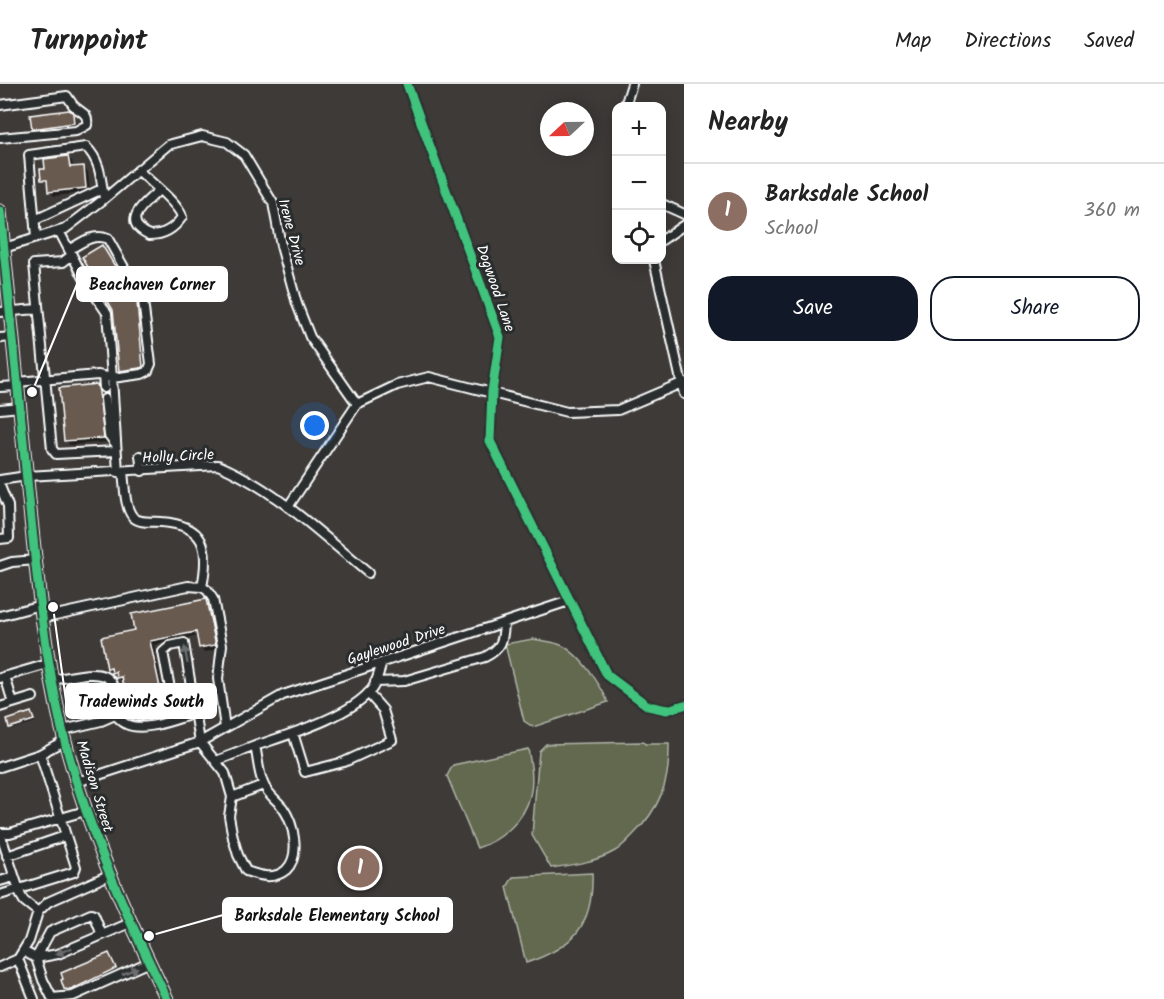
<!DOCTYPE html>
<html lang="en">
<head>
<meta charset="utf-8">
<style>
  :root { --surface:#fff; --page:#f6f6f6; --text:#222; --muted:#767676; --line:#e0e0e0; --accent:#111827 }
  body { margin:0; font-family:Kalam,sans-serif; background:var(--page); color:var(--text) }
  .controls { position:absolute; right:18px; top:18px; display:grid; overflow:hidden; border-radius:12px; box-shadow:0 3px 15px #0003 }
  .controls button { width:54px; height:54px; display:grid; place-items:center; padding:0; border:0; border-bottom:2px solid var(--line); background:var(--surface); color:var(--text); font:30px sans-serif }
  .compass { position:absolute; left:540px; top:18px; width:54px; height:54px; border-radius:50%; background:var(--surface); box-shadow:0 3px 15px #0003; rotate:248deg }
  .you { position:absolute; left:315px; top:342px; width:21px; height:21px; margin:-15px; border:4px solid #fff; border-radius:50%; background:#1a73e8; box-shadow:0 0 0 9px #1a73e833 }
  .badge { display:grid; place-items:center; width:39px; height:39px; border-radius:50%; background:var(--accent); color:#fff; font-size:20px; font-weight:700 }
  .pin { position:absolute; translate:-50% -50%; border:3px solid #fff; box-shadow:0 2px 6px #0006 }
  .list { margin:0; padding:0; list-style:none }
  h2 { display:flex; justify-content:space-between; align-items:center; height:78px; margin:0; padding:0 24px; font-size:26px }
  h2 small { font-size:20px; font-weight:400; color:var(--muted) }
  .list li { display:grid; grid-template-columns:39px 1fr auto; gap:18px; align-items:center; box-sizing:border-box; height:96px; padding:0 24px; border-top:2px solid var(--line) }
  .list b { display:block; font-size:22px; white-space:nowrap }
  .list p { margin:0; font-size:20px; white-space:nowrap; color:var(--muted) }
  .list em { font-size:20px; font-style:normal; color:var(--muted) }
  .actions { display:flex; gap:12px; padding:18px 24px }
  .actions a { flex:1; padding:14px 0; border:2px solid var(--accent); border-radius:24px; text-align:center; font-size:21px; color:var(--accent) }
  .actions .main { background:var(--accent); color:#fff }
  .icon { flex:none; width:33px; height:33px; fill:none; stroke:currentColor; stroke-width:2; stroke-linecap:round; stroke-linejoin:round }
  .map { position:relative; flex:none; width:684px; height:915px; overflow:hidden }
  header { display:flex; align-items:center; gap:36px; box-sizing:border-box; height:84px; padding:0 30px; background:var(--surface); border-bottom:2px solid var(--line) }
  header strong { font-size:28px }
  nav { display:flex; gap:33px; margin-inline-start:auto; font-size:21px }
  main { display:flex }
  aside { flex:1; background:var(--surface) }
  .map>svg:first-child { display:block }
  .green { fill:#62694f; stroke:#b0b4a7; stroke-width:1.5 }
  .shadow { fill:#0007 }
  .building { fill:#685a4f; stroke:#fff; stroke-width:1.5 }
  .lines { fill:none; stroke-linecap:round; stroke-linejoin:round }
  .minor-casing { stroke:#fff; stroke-width:12 }
  .major-casing { stroke:#fff; stroke-width:15 }
  .minor { stroke:#2a2d2e; stroke-width:8 }
  .major { stroke:#2a2d2e; stroke-width:10 }
  .cycleway-casing { stroke:#2a2d2e; stroke-width:13 }
  .cycleway { stroke:#40c37c; stroke-width:9 }
  .oneway { fill:#6a6c6d }
  .labels { text-anchor:middle; stroke-width:6; stroke-linejoin:round; paint-order:stroke }
  .street-label { font-size:15px; fill:#fff; stroke:#2a2d2e }
  .leader { fill:none; stroke:#fff; stroke-width:2 }
  .callout-dot { fill:#fff; stroke:#2a2d2e; stroke-width:2 }
  .callout { fill:#fff; stroke:#fff; stroke-width:2 }
  .callout-label { font-size:16px; text-anchor:middle; font-weight:bold; fill:#111 }
</style>
</head>
<body>
<header>
<strong>Turnpoint</strong>
<nav><a>Map</a><a>Directions</a><a>Saved</a></nav>
</header>
<main>
<div class="map">
<svg width="684" height="915" viewBox="0 0 684 915">
  <rect width="100%" height="100%" fill="#3d3a38"/>
  <filter id="ink" filterUnits="userSpaceOnUse"><feTurbulence type="fractalNoise" baseFrequency=".0167" numOctaves="2"/><feDisplacementMap in="SourceGraphic" scale="12" xChannelSelector="R" yChannelSelector="G"/><feConvolveMatrix kernelMatrix="1 2 1 2 8 2 1 2 1" color-interpolation-filters="sRGB"/></filter>
  <g filter="url(#ink)">
    <path class="green" d="M533,555C541,557 550,557 558,560C577,566 600,599 608,618L533,643L524,637L505,560Z
      M643,658L645,660H669C670,698 660,725 632,752C627,757 621,764 615,767C596,778 572,781 551,784L532,751L539,667L546,660Z
      M528,665C531,680 534,697 530,712C524,737 500,757 477,764L447,692L453,681Z
      M592,789C594,841 574,863 526,879L507,803L513,793Z"/>
    <path class="shadow" d="M69,27L75,34L77,42L36,47L33,44Z
      M68,73L72,77L73,85L84,84L88,88L90,108L54,112L50,107L49,100L43,95Z
      M102,163L140,224L146,287L125,291L121,286L114,226Z
      M96,302L99,304H97L101,315L103,314L107,358L70,361L66,357Z
      M206,517L210,521L219,565L205,568L200,564L198,552L154,561L164,612L153,615L157,638L144,640L137,639L132,634L123,598L108,585L136,547Z
      M31,630L35,638L12,645L11,644L8,637Z
      M109,871L118,888L103,894L104,896L72,909L66,904Z"/>
    <path class="building" d="M69,26L73,29L74,39L32,45L30,31Z
      M68,72L70,83L84,82L86,104L48,108L47,96H41L40,85H45L44,75Z
      M102,161L137,218L143,283L140,284L119,287L113,226L82,173Z
      M97,300L99,308L104,354L64,357L59,304Z
      M206,515L216,561L199,564L196,548L150,557L161,608L149,611L154,634L138,637L131,635L122,593L117,594L116,588L112,589L111,584L107,585L101,553L134,546L131,530Z
      M31,628L34,636L9,644L7,636Z
      M109,869L116,884L71,906L64,905L61,896L63,895L61,889Z"/>
    <g class="lines">
      <defs>
        <path id="minor" d="M407,0L500,253L492,308L490,357L607,591L648,622L667,626L684,621
          M0,21L67,12C69,15 71,18 73,21C80,29 89,28 87,41L76,47L0,54
          M625,22L632,0
          M138,86C149,97 179,120 182,133C174,145 164,151 150,151C119,137 144,121 159,106
          M662,120L684,130
          M35,136L102,105
          M59,147L69,166C82,158 93,149 108,155L143,217L151,280L148,287L142,290L112,294L118,388
          M36,154L29,71L86,63C101,77 101,96 104,115
          M662,156L684,141
          M4,164L65,145L104,115L168,61L202,52L227,58L244,71L273,119L281,162L297,220L310,253L357,320
          M69,166L72,171L63,178L34,180L52,365L56,370L116,367
          M654,176L684,310
          M0,228L38,225
          M0,254L13,253
          M103,292L104,304
          M17,298L98,291L112,294L107,229L86,198L72,171
          M0,303L18,302
          M105,315L109,351L115,359
          M0,325L20,323
          M140,372L142,387
          M123,388C125,401 124,423 133,433C140,440 152,437 161,438C205,441 210,463 202,503
          M0,396L27,392L218,381C275,405 321,450 368,489
          M0,402L8,422L9,454L0,455
          M288,423L357,320L397,301L429,293L567,328L618,326L684,298
          M0,482L12,478L36,476
          M0,532L41,521
          M42,534L188,502L202,503L207,506L213,515L222,561L218,595L225,644
          M0,594L48,580
          M52,596C88,590 123,576 115,631
          M375,598L404,597L485,573C502,564 503,557 504,539
          M13,619L33,613
          M0,623L13,619L5,592
          M115,631C119,634 122,638 126,640C144,649 178,634 196,629
          M176,635L163,568L170,562L184,559L200,658L225,689L232,713L229,732L233,754L238,771L246,787C260,792 274,796 286,786C301,772 294,740 283,724C277,716 266,709 263,699C258,687 258,674 255,662L216,677
          M63,646L101,637L115,631
          M293,649L305,688L344,678L392,656L383,626L368,609
          M255,662C290,650 349,633 372,605C377,598 379,587 382,579
          M0,683L40,670L65,656
          M77,698L200,658L283,611L569,517
          M232,713L263,701
          M7,772L65,752
          M0,797L14,793
          M0,811L74,788L76,783L40,670
          M38,828L24,817L21,812L0,749H10L85,727
          M23,867L36,874L43,896L52,914L73,912L149,878
          M36,874L58,870L130,839
          M36,874L50,848L91,830L94,831L102,851
          M18,875L34,915
          M0,883L18,875L29,857L38,828L48,818L109,791"/>
        <path id="major" d="M0,127C10,223 19,319 29,416C37,493 44,569 62,645C85,740 124,827 167,915"/>
      </defs>
      <use href="#minor" class="minor-casing"/>
      <use href="#major" class="major-casing"/>
      <use href="#minor" class="minor"/>
      <use href="#major" class="major"/>
      <defs>
        <path id="cycleway" d="M407,0L500,253L492,308L490,357L607,591L648,622L667,626L684,621
          M0,127C10,223 19,319 29,416C37,493 44,569 62,645C85,740 124,827 167,915"/>
      </defs>
      <use href="#cycleway" class="cycleway-casing"/>
      <use href="#cycleway" class="cycleway"/>
    </g>
    <defs><path id="oneway-solid" d="M-6-.8H1V-3.2L6.5 0L1 3.2V.8H-6Z" transform="scale(1.5)"/></defs>
    <g class="oneway">
      <use href="#oneway-solid" transform="translate(186 571) rotate(-100)"/>
      <use href="#oneway-solid" transform="translate(64 867) rotate(158)"/>
      <use href="#oneway-solid" transform="translate(130 887) rotate(-24)"/>
    </g>
  </g>
  <g class="labels">
    <g class="street-label">
      <text transform="translate(292 148) rotate(75)" y="5">Irene Drive</text>
      <text transform="translate(496 204) rotate(71)" y="5">Dogwood Lane</text>
      <text transform="translate(178 372) rotate(-3)" y="5">Holly Circle</text>
      <text transform="translate(396 560) rotate(-18)" y="5">Gaylewood Drive</text>
      <text transform="translate(95 702) rotate(73)" y="5">Madison Street</text>
    </g>
  </g>
  <path class="leader" d="M32 308L77 200M53 523L66 617M149 852L223 831"/>
  <g class="callout-dot">
    <circle cx="32" cy="308" r="6"/>
    <circle cx="53" cy="523" r="6"/>
    <circle cx="149" cy="852" r="6"/>
  </g>
  <g class="callout">
    <rect x="77" y="183" width="150" height="34" rx="6"/>
    <rect x="66" y="600" width="150" height="34" rx="6"/>
    <rect x="223" y="814" width="229" height="34" rx="6"/>
  </g>
  <g class="callout-label">
    <text x="152" y="206">Beachaven Corner</text>
    <text x="141" y="623">Tradewinds South</text>
    <text x="337" y="837">Barksdale Elementary School</text>
  </g>
</svg>
<div class="controls">
<button>+</button>
<button>−</button>
<button><svg class="icon" aria-label="locate" viewBox="0 0 24 24"><circle cx="12" cy="12" r="6"/><path d="M12 2v4M12 18v4M2 12h4M18 12h4"/></svg></button>
</div>
<svg class="compass" viewBox="-18 -18 36 36"><path d="M0-13l5 13h-10z" fill="#e53935"/><path d="M0 13l5-13h-10z" fill="#767676"/></svg>
<div class="you"></div>
<div class="pin badge" style="left:360px;top:784px;background:#8d6e63">1</div>
</div>
<aside>
<h2>Nearby<small></small></h2>
<ul class="list">
<li><span class="badge" style="background:#8d6e63">1</span><div><b>Barksdale School</b><p>School</p></div><em>360 m</em></li>
</ul>
<div class="actions"><a class="main">Save</a><a>Share</a></div>
</aside>
</main>
</body>
</html>
